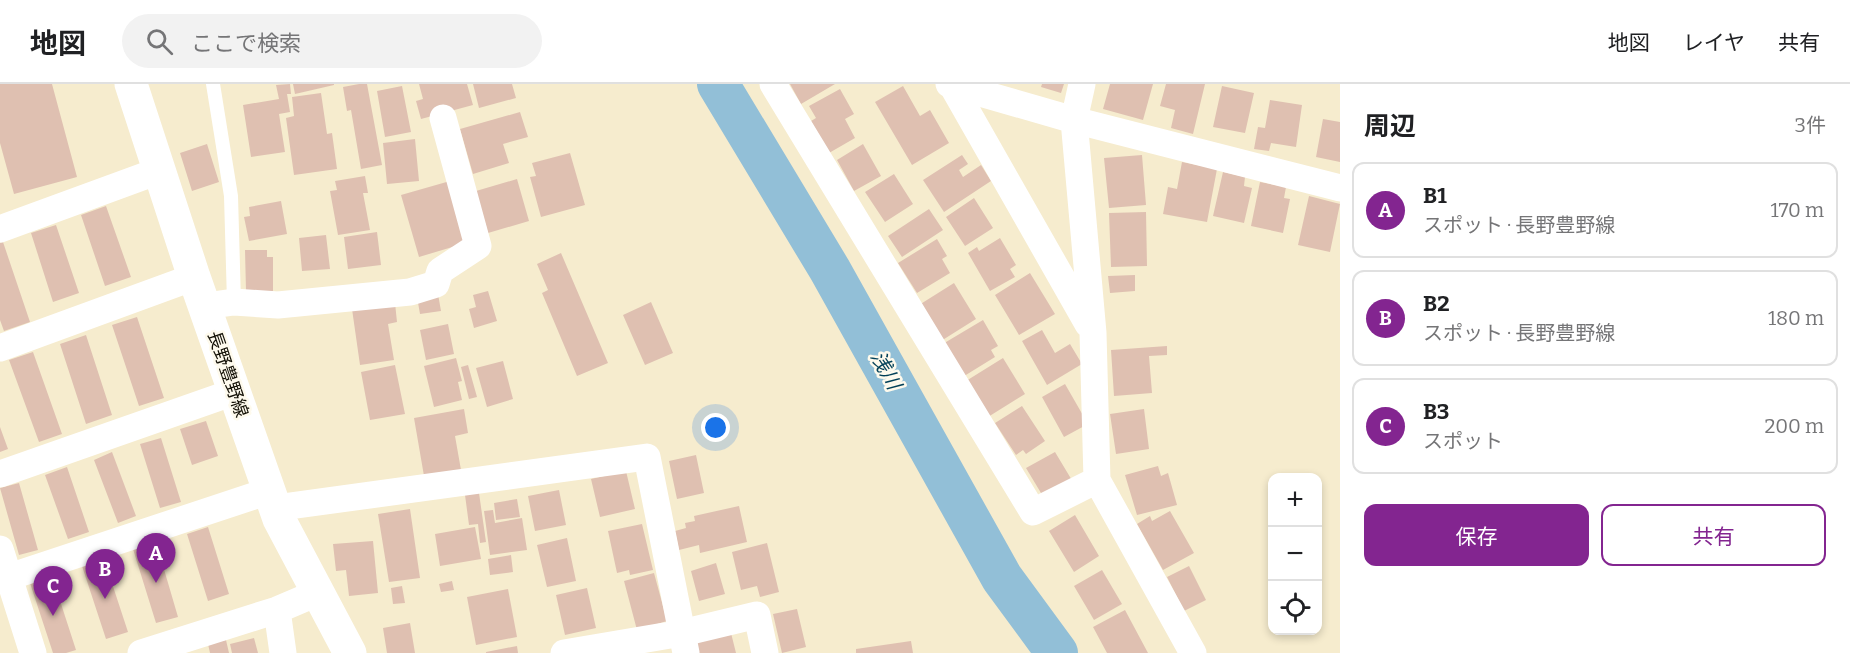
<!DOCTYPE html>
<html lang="ja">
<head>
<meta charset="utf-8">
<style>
  :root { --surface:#fff; --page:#f2f2f2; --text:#202124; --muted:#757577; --line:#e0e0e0; --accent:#832590 }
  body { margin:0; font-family:Bitter,"Noto Sans JP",serif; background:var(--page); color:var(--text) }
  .controls { position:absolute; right:18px; bottom:18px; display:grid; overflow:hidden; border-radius:12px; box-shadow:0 3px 9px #0003 }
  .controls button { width:54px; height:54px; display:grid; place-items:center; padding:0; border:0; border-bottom:2px solid var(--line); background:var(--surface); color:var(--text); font:30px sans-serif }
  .you { position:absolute; left:716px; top:344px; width:21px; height:21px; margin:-15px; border:4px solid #fff; border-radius:50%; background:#1a73e8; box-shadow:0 0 0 9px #1a73e833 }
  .badge { display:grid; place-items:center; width:39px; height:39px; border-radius:50%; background:var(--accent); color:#fff; font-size:20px; font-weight:700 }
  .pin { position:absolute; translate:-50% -50px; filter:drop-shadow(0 2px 3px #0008) }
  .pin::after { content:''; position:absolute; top:32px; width:21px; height:18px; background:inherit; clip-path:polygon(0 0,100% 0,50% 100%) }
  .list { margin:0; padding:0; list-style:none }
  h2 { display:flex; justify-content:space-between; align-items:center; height:78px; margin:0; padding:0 24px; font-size:26px }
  h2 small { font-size:20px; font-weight:400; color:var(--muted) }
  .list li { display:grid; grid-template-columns:39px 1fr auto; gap:18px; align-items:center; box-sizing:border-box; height:96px; margin:0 12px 12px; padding:0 12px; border:2px solid var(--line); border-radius:12px }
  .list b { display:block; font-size:22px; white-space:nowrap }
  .list p { margin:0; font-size:20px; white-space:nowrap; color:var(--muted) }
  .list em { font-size:20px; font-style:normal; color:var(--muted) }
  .actions { display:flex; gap:12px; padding:18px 24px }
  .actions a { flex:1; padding:14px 0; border:2px solid var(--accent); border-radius:12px; text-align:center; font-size:21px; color:var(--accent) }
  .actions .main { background:var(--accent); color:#fff }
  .icon { flex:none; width:33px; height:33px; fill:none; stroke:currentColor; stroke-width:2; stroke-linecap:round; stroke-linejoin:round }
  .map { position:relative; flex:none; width:1340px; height:569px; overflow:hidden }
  header { display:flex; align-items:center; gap:36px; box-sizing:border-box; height:84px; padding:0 30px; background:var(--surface); border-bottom:2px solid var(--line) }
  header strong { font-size:28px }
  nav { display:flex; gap:33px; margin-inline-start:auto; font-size:21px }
  .search { width:420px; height:54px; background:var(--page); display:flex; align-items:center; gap:15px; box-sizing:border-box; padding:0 21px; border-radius:33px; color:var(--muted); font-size:22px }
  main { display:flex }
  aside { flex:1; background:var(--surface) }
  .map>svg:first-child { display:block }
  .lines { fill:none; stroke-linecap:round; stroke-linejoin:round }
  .river { stroke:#92bfd7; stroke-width:42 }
  .building { fill:#dfc0b1 }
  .lane { stroke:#fff; stroke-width:14 }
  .street { stroke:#fff; stroke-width:27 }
  .secondary { stroke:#fff; stroke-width:33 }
  .labels { text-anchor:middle; stroke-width:5; stroke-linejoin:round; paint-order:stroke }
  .street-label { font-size:18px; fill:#120f05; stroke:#fefaed }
  .water-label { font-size:20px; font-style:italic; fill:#003f57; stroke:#fefaed }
</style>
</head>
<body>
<header>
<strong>地図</strong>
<div class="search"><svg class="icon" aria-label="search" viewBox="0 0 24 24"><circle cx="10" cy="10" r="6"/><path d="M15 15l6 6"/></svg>ここで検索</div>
<nav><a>地図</a><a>レイヤ</a><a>共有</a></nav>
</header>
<main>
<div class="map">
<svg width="1340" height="569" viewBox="0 0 1340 569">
  <rect width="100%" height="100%" fill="#f6ecce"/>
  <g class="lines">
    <path class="river" d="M718,0L830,186L1002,494L1057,569"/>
  </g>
  <path class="building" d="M0,0H52L77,93L14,110L0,59Z
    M290,0L291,10H287L290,28L279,30L285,68L251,73L243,21L279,15L276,1Z
    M293,0H334V1L295,10Z
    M359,0H367L382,81L361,85L351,26L347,27L343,3Z
    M419,0H467L473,21L421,35L416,17L423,15Z
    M473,0H512L516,14L479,24Z
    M790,0H835L801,20Z
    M1042,0H1064L1061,9L1041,3Z
    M1110,0H1153L1143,36L1103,25Z
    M1166,0H1205L1193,50L1171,44L1175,26L1160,22Z
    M402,2L411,48L385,53L377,7Z
    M903,2L920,32L930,26L949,59L912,81L875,18Z
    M1222,2L1254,9L1245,49L1213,43Z
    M840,5L854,30L845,35L855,54L829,69L811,37L816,34L809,22Z
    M321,9L327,50L332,49L337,85L294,91L286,34L294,32L292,13Z
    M1270,16L1302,21L1296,63L1271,59L1269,67L1254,65L1258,43L1265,44Z
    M520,28L528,53L503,60L509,79L473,90L460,45Z
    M1323,35L1340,38V78L1316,73Z
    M415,55L419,97L387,100L383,59Z
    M207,60L219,98L192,107L180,69Z
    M863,60L881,92L854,107L837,76Z
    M570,69L585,121L541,133L530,93L536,92L532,79Z
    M962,71L968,80L959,86L963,93L981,81L991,97L944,128L923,96Z
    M1142,71L1146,121L1109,124L1104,74Z
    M1182,78L1217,85L1207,138L1163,130L1168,103L1177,105Z
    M1223,88L1245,93L1244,102L1252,104L1244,139L1213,132Z
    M894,90L913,120L885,138L865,108Z
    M365,92L368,109H363L370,146L338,151L330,107L337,106L335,97Z
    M517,95L529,137L488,149L476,107Z
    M450,97L469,158L419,173L401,111Z
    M1260,98L1286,103L1284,114L1290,115L1283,149L1251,142Z
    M1309,112L1340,120L1330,168L1298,161Z
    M974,114L993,144L965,162L946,133Z
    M281,117L287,150L249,157L244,133L250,132L249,123Z
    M106,122L131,193L105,202L81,131Z
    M929,125L943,146L902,173L888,152Z
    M1146,128L1147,182L1111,183L1109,129Z
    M56,141L79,209L53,218L31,149Z
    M377,148L381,181L348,185L344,153Z
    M326,151L330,185L302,187L299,154Z
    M1000,154L1016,181L1010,185L1015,193L990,207L968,169L977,163L979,167Z
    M937,155L947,172L942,175L950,189L917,209L898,179Z
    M3,158L30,238L4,247L0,236V159Z
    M245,166H267V173H273V207H246Z
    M561,169L608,279L577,292L542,209L548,206L537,180Z
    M1030,189L1055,230L1019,251L995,211Z
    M1135,191V207L1110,209L1108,192Z
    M954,199L976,235L941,257L919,221Z
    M488,207L497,237L474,244L469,225L476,223L473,211Z
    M438,210L441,227L420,230L417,213Z
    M651,218L673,269L645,281L623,231Z
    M395,219L397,238L388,240L394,276L360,281L352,225Z
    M137,233L164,314L139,322L112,241Z
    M983,236L998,262L991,266L995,273L961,294L941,261Z
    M448,240L454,270L426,276L420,246Z
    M1042,246L1055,269L1070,260L1082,280L1047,301L1022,257Z
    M86,251L112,331L86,340L60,260Z
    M1167,262V271L1149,272L1152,309L1114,312L1111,266Z
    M33,268L62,350L39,358L9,276Z
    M456,274L462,297L458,298L462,316L434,323L424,282Z
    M1003,274L1025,310L988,333L966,297Z
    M503,277L513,315L487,323L476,284Z
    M395,281L405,330L370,336L361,288Z
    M468,281L477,313L469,315L461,283Z
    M1065,300L1088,340L1064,353L1042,313Z
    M1022,322L1045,357L1026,370L1023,366L1016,371L995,339Z
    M464,325L468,349L455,352L461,386L424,392L414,334Z
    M1144,325L1149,365L1116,370L1110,330Z
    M206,337L218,372L192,381L180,345Z
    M0,343L8,365L0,368Z
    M161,354L181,418L160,424L140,360Z
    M112,368L136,432L118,439L94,376Z
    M1055,368L1073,398L1044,414L1026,384Z
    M696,371L704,409L677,415L669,377Z
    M1158,382L1161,392L1168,389L1177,421L1137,431L1125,391Z
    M67,383L89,448L68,455L45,391Z
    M626,387L635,425L600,433L591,395Z
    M19,399L38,466L19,471L0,404Z
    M559,406L566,441L535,447L528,412Z
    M479,409L486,458L480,459L478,440L469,441L465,411Z
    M517,415L520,433L496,436L494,419Z
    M739,422L747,458L700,469L699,461L679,466L675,447L686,444L685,439L695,437L694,432Z
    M410,425L420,494L389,498L378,430Z
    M493,426L495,439L522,434L527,466L490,471L484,427Z
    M1170,427L1194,469L1163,486L1137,440L1150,432L1152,437Z
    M1075,431L1099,472L1074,488L1049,447Z
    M642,440L653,486L630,491L629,486L617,489L608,447Z
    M208,443L229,510L208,517L187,450Z
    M475,443L481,475L440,482L435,450Z
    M567,454L576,497L547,503L537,461Z
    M373,457L378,509L349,512L346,486L336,487L333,460Z
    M156,458L178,533L156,539L133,465Z
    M767,459L779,508L760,513L757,502L741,506L732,468Z
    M511,471L513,488L490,491L488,475Z
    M104,475L128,548L106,555L82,482Z
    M716,479L725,510L699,517L691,487Z
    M1189,482L1206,516L1184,527L1167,493Z
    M1102,486L1122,520L1094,536L1074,502Z
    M654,489L667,537L637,546L624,497Z
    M52,492L76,566L66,569H53L30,499Z
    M452,497L454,506L441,508L439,500Z
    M402,502L405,519L393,520L391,504Z
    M587,504L596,544L565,551L556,511Z
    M508,505L517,553L476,561L467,513Z
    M797,525L806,563L782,569L773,530Z
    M1125,526L1148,569H1107L1093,543Z
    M410,539L415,569H387L383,544Z
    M731,549L736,569H697L695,557Z
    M254,554L258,569H232L230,560Z
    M226,556L229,569H210L208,560Z
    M911,557L913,569H856V565Z
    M517,562L518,569H486V568Z"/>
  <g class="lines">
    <path class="lane" d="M213,0L231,112L234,218"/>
    <path class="street" d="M773,0L1033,428L1097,396
      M949,0L1074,36L1340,104
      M1082,0L1074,36L1093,249L1097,396L1193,569
      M952,1L1088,240
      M0,145L161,86
      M205,222L234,218L278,221L410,208L436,200L440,187L478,162L443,34
      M0,264L194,193
      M0,390L234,308
      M275,424L647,373L682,549L564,569
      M0,465L33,569
      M9,493L269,407
      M277,526L283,569
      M141,569L277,526L317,509
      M686,569L682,549L757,531L765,569"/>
    <path class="secondary" d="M131,0L194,193L279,435L350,569"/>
  </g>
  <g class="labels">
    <g class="street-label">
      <text transform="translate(228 290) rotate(71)" y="6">長野豊野線</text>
    </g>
    <g class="water-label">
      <text transform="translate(886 286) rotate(61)" y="7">浅川</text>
    </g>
  </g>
</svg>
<div class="controls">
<button>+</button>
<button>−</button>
<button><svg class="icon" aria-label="locate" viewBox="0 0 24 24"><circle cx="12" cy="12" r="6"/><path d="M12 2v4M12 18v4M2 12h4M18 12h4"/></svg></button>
</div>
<div class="you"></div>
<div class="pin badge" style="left:156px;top:499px">A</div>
<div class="pin badge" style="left:105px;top:515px">B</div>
<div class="pin badge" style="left:53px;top:532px">C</div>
</div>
<aside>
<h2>周辺<small>3件</small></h2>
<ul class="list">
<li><span class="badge">A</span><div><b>B1</b><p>スポット · 長野豊野線</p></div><em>170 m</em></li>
<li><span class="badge">B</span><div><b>B2</b><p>スポット · 長野豊野線</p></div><em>180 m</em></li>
<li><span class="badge">C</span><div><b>B3</b><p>スポット</p></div><em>200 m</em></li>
</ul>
<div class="actions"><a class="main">保存</a><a>共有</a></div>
</aside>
</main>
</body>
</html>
